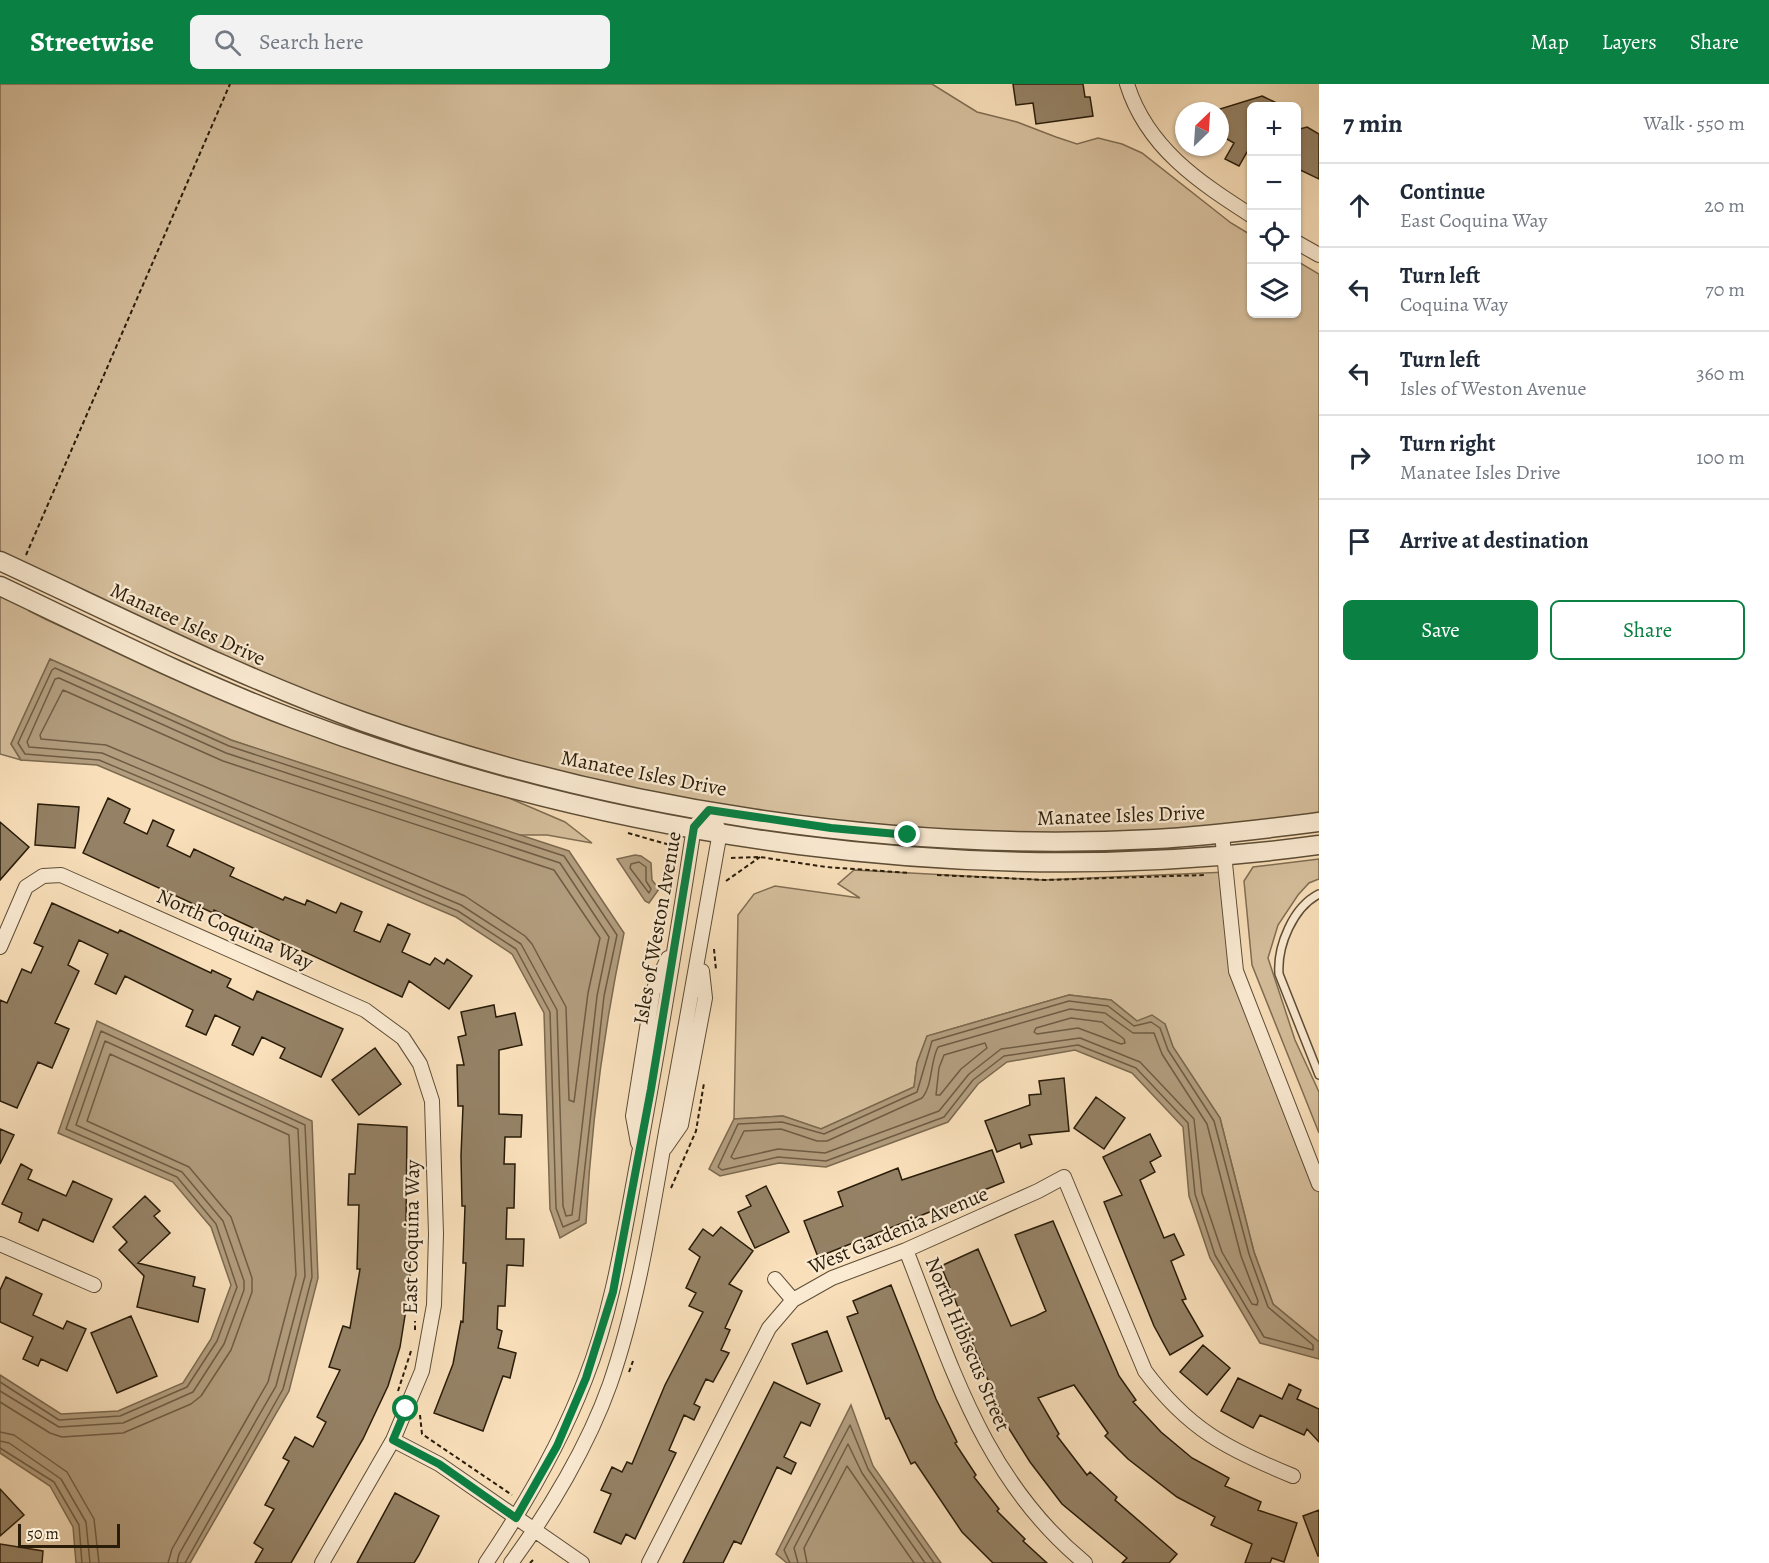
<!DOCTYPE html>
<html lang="en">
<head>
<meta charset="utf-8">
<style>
  :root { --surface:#fff; --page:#f2f2f3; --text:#1f2937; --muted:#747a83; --line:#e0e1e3; --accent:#0b8043 }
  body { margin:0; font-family:Alegreya,serif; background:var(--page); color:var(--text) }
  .controls { position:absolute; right:18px; top:18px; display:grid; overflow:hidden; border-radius:9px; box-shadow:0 2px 4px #0004 }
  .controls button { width:54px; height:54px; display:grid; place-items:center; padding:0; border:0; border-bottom:2px solid var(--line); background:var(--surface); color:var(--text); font:30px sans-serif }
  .compass { position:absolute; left:1175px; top:18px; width:54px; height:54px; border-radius:50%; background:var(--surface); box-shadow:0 2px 4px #0004; rotate:25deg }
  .scale { position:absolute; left:18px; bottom:15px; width:102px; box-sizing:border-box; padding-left:6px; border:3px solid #291c09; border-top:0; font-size:16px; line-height:21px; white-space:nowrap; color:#291c09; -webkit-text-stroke:4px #fbebd3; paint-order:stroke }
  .stop { position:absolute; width:18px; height:18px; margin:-14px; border:4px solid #0b8043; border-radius:50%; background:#fff }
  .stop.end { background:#0b8043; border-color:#fff; box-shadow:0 2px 6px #0008 }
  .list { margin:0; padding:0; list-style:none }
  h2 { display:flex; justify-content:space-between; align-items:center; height:78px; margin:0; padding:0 24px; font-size:26px }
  h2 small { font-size:20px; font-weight:400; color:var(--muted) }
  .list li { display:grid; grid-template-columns:39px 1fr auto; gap:18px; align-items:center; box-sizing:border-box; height:84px; padding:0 24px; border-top:2px solid var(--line) }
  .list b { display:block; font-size:22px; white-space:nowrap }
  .list p { margin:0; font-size:20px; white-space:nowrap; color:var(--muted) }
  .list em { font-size:20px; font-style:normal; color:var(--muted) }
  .actions { display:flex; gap:12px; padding:18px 24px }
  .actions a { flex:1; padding:14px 0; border:2px solid var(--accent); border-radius:9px; text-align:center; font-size:21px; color:var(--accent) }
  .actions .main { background:var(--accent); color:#fff }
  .icon { flex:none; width:33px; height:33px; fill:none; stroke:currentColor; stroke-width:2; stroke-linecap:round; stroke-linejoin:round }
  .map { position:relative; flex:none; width:1319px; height:1479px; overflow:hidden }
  header { display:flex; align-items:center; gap:36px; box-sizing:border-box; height:84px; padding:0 30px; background:var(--accent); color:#fff }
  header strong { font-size:28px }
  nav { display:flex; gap:33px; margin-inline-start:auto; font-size:21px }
  .search { width:420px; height:54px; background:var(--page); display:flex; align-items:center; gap:15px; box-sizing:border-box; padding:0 21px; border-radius:9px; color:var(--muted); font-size:22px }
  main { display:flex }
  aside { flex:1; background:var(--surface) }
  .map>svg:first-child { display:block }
  .green { fill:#d6bf9d; stroke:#806e53; stroke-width:1.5 }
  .water { fill:#b29d7e; stroke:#7b694f; stroke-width:1.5 }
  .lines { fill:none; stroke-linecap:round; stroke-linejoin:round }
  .shore { stroke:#6e5c44; stroke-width:1.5 }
  .building { fill:#958266; stroke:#291c09; stroke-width:1.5 }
  .service-casing { stroke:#5d4d36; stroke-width:10 }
  .minor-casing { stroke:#5d4d36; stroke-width:16 }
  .tertiary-casing { stroke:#5d4d36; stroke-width:21 }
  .path { stroke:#291c09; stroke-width:2; stroke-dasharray:4.5 3; stroke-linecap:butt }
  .service { stroke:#fbebd3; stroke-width:7 }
  .minor { stroke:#fbebd3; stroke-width:14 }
  .tertiary { stroke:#fbebd3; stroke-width:18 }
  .route { stroke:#0b8043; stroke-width:8 }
  .labels { text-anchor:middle; stroke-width:4.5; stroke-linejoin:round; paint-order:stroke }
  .street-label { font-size:21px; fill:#291c09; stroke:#fbebd3 }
</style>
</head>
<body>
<header>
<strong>Streetwise</strong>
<div class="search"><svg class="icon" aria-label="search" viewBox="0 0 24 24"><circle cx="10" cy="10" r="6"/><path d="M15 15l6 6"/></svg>Search here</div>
<nav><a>Map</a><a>Layers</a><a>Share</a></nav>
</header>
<main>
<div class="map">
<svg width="1319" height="1479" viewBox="0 0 1319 1479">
  <rect width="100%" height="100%" fill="#f9e0bb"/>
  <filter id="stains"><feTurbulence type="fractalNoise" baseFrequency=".00333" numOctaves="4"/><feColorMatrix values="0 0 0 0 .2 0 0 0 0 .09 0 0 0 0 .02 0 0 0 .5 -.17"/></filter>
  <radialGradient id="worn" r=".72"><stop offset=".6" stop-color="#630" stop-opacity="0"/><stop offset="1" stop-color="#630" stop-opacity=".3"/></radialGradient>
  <path class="green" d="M0,0H932L977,28L1017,38L1056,53L1077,60L1098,54L1122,60L1142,69L1231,139L1251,151L1252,230H1296L1297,177L1319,190V738L1054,757L709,726L366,638L0,477Z
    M0,502L33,518L29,527L47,536L257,630L447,696L509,714L565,738L592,759L547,751H515L231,656L50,575L11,660L21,676L0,670Z
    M1319,775V795L1309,799L1298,811L1278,841L1268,874L1295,956L1319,1008V1049L1252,881L1244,797L1253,783Z
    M854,786L1044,796L1227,788L1236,887L1319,1100V1258L1273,1220L1254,1168L1220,1034L1173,963L1165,940L1137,937L1111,916L1069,911L927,952L917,979L914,1003L821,1045L783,1032L734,1035L738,831L754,810L775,802L860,814L838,800Z"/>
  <path class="water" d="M50,575L231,656L569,767L624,849C604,944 591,1042 586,1139L560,1154L550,1125L544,929L512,870L456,833L97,681L21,676L11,660Z
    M635,771L641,772L651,779L652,796L659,805L649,819L645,817L617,775Z
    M1069,911L1111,916L1137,937L1152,931L1165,940L1173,963L1220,1034L1254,1168L1273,1220L1319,1258V1275L1260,1259L1210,1174L1189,1112L1183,1043L1132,989L1075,966L1007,978L978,1000L948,1038L826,1083L779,1079L720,1092L709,1085L734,1035L783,1032L821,1045L914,1003L917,979L927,952Z
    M97,937L312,1037L318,1194L289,1307L190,1479H76L73,1443L50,1402L0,1369V1291L61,1330L118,1327L183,1299L211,1255L231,1201L211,1143L173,1098L58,1049Z
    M851,1321L873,1382L941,1479H787L776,1470Z"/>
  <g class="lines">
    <path class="shore" d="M55,584L229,662L564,772L617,851L604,912L579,1136L563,1143L556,1124L550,928L516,865L458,827L99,676L25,670L18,659L52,586Z
      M59,594L226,669L560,779L609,853L597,912L572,1131L566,1132L563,1122L557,926L521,860L461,821L102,669L29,663L27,658L55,595Z
      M63,606L223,677L554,786L600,854L588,909L574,1018L569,1016L566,923L532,860L525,852L465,812L106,661L41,655L40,651Z
      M639,778L646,783V797L651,805L649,809L630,784L631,780Z
      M1069,917L1108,922L1134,942L1151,938L1160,944L1168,966L1214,1037L1249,1170L1268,1223L1313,1261V1266L1264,1253L1215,1171L1195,1110L1188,1039L1136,984L1078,961L1004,972L973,996L944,1033L826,1077L778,1073L722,1086L718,1083L738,1040L782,1038L824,1050L917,1008L932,957Z
      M1070,925L1105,929L1133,949H1154L1162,970L1207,1040L1241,1172L1258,1217L1257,1221L1252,1220L1222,1168L1202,1109L1194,1035L1140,978L1080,954L1001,965L969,990L939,1027L825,1069L778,1065L734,1075L731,1073L744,1047L781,1045L817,1057H827L922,1014C933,1001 930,978 938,963Z
      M1071,934L1102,938L1124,955L1125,959L1121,960L1078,944L1037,950L1034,948L1036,944Z
      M985,959L987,964L961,985L940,1011H936L939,984L944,971Z
      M0,1298L59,1336L120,1332L187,1303L217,1257L237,1203L216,1140L177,1093L66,1045L101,947L305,1041L312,1193L283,1305L185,1479
      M0,1307L59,1343L123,1339L193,1308L224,1260L244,1206V1197L223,1137L182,1088L76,1041L105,957L298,1045L305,1192L276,1302L179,1470L177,1479
      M0,1318L50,1349L62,1353L123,1349L191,1320L201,1312L231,1266L252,1208V1194L231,1133L189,1083L87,1037L110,970L289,1051L296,1191L268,1298L172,1465L168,1479
      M0,1348L14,1351L67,1388L94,1435L99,1479
      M0,1357L9,1359L61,1395L86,1438L90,1479
      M0,1364L54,1398L79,1441L82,1479
      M790,1479L784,1466L850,1341L868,1385L934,1479
      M798,1479L794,1464L848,1360L862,1389L925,1479
      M807,1479L804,1464L847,1382L914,1479"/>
  </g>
  <path class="building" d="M1013,0H1083L1085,13H1090L1093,32L1036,40L1033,19L1016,21Z
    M1262,12L1283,22H1251V61L1239,82L1225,75L1234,59L1220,51V25Z
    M1307,43L1319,50V95L1296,84V46Z
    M108,714L130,725L124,739L147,750L153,736L174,746L167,762L190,773L194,765L234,784L230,792L283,816L285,813L305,821L307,816L336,829L341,819L362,828L354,847L380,858L388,840L410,850L402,868L430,881L435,874L444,880L447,875L472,892L449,925L409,897L402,913L214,826L213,829L83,769Z
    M38,720L79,723L75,764L35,761Z
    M0,738L29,763L0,796Z
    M52,819L118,849L120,846L211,889L212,886L231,895L227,903L253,916L257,907L343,945L321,993L280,974L285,964L262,953L253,971L232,961L240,943L215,931L206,951L186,942L193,926L125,892L116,910L95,900L108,870L79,856L68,881L79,887L55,939L69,945L52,984L38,978L17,1024L0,1017V916L7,919L22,885L31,889L43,863L34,859Z
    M494,921L496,933L515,929L522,961L499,966V1030L522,1031L521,1053H505L504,1080H515L514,1124H507L506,1155H524L523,1182L507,1181L505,1222H498L497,1245L502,1247L498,1264L516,1269L510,1294L503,1292L483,1347L434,1329L453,1280L461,1237L463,1238L466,1179H463L465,1122H462L461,1072L463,1022H458L457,981H464L458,953L466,951L461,928Z
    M375,964L401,1000L359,1031L332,996Z
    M1064,994L1069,1047L1029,1051L1032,1060L1021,1064L1020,1059L997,1068L985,1037L1030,1021L1029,1011L1041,1010L1039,997Z
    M1096,1013L1125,1034L1104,1065L1074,1044Z
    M358,1040L407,1043L406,1142H410V1200L400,1263L388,1302L363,1355L291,1479H255L263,1465L254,1459L274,1425L265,1421L289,1377L283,1374L295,1353L313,1363L326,1338L317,1333L340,1286L329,1283L343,1242L350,1244L360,1185H357L359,1121H348L349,1090H355Z
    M0,1045L14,1051L0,1080Z
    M1150,1050L1161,1072L1150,1078L1155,1088L1140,1096L1164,1154L1174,1150L1184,1171L1171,1177L1186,1215L1182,1216L1203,1252L1170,1271L1154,1242L1104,1118L1122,1111L1103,1073Z
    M992,1066L1004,1098L818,1173L804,1137L843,1122L838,1108L898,1084L902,1096Z
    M21,1080L32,1086L28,1095L66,1112L73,1097L112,1115L93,1158L43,1135L38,1147L19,1138L22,1129L2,1120Z
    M766,1102L789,1148L755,1164L738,1128L751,1122L746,1112Z
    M145,1112L160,1127L154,1132L170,1149L138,1179L195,1193L193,1202L205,1205L198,1238L137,1223L144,1192L119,1166L127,1158L113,1143Z
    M1053,1137L1119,1292L1136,1316L1133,1318L1161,1348L1192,1374L1229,1394L1225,1402L1261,1418L1258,1426L1297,1439L1284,1478L1272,1474L1270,1479H1245L1252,1460L1211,1441L1215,1433L1177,1413L1128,1375L1105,1352L1108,1349L1074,1301L1038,1314L1059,1350L1057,1352L1087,1391L1090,1388L1117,1413L1115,1416L1177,1470L1169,1479H1122L1127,1474L1062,1420L1030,1378L1006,1340L941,1182L978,1165L1011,1242L1036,1232L1046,1227L1015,1151Z
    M721,1143L753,1167L729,1200L742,1207L725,1244L730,1246L721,1266L729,1269L713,1298L706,1295L694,1320L700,1323L694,1336L684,1331L669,1366L676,1369L635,1455L626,1450L621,1460L594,1448L611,1410L601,1406L612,1383L622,1388L627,1378L632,1380L665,1301L703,1228L689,1222L696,1209L686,1204L700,1173L689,1165L703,1145L713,1152Z
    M6,1193L42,1210L33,1231L63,1245L67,1237L86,1245L67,1287L41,1275L38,1282L23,1275L33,1253L0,1238V1206Z
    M891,1201L936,1315L957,1358L955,1359L976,1391L974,1393L999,1425L997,1427L1025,1455L1023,1457L1047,1479H993L962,1448L915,1378L911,1380L889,1334L886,1335L847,1233L858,1229L853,1217Z
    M131,1232L157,1292L117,1309L91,1249Z
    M827,1247L842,1287L807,1300L792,1260Z
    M1203,1261L1230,1284L1207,1311L1180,1288Z
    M1238,1294L1282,1315L1289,1300L1301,1306L1297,1315L1319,1325V1358L1307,1345L1304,1351L1260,1331L1253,1344L1221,1327Z
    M774,1298L820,1320L810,1342L801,1338L784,1373L796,1379L791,1390L777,1383L741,1460L734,1457L723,1479H683Z
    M0,1405L24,1431L0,1452Z
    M395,1409L439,1432L419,1471L414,1479H357Z
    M1319,1426V1472H1318L1303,1432Z
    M0,1460L43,1467L42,1479H0Z"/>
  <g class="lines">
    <defs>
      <path id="service" d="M1319,810C1293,823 1277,862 1279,890L1319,991"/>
      <path id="minor" d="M1127,0C1147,64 1199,98 1252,132
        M1296,158L1319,171
        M1222,750L1236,887L1319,1100
        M0,863L26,803L43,792L61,791L365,926L403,954L420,980L432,1017L436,1150L434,1221L422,1287L393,1356L322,1479
        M638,1059L633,1032L653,907L668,874
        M665,1064L681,1041L705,914L702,887
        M0,1160L94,1201
        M906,1166C952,1283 984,1396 1085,1479
        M775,1195L793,1216
        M393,1356L439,1380L582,1479
        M486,1479C525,1421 560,1361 585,1296C613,1225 624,1149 638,1075C658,965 677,854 694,743L709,726L720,748C702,848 685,948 666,1048C651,1133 638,1219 610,1300C588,1362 549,1427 511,1479
        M649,1479L769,1244L793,1216L832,1194L906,1166L1038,1107L1064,1093L1145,1287C1188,1345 1227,1365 1293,1392"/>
      <path id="tertiary" d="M0,477C121,533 239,593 364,638C613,726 892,769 1155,755C1210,752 1264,745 1319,738
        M0,502C97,548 193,597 294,635C616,756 977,808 1319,761"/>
    </defs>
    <use href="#service" class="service-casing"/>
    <use href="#minor" class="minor-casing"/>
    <use href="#tertiary" class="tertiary-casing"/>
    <path class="path" d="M26,471L230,0
      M628,749L677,763
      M731,774L760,773L826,783L910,789
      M937,791L1045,796L1204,791
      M726,797L760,773
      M714,865L716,886
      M671,1104L696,1047L704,999
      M415,1246V1237
      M629,1288L633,1277
      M398,1307L411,1267
      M420,1331L422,1350L512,1411
      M530,1479L533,1476"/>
    <use href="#service" class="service"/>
    <use href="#minor" class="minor"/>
    <use href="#tertiary" class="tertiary"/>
  </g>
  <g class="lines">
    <path class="route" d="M406,1325L393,1356L439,1380L516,1434L557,1362L586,1294L613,1208L651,1005L694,743L709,726L831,744L908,751"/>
  </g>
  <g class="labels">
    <g class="street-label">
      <text transform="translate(188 540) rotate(25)" y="7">Manatee Isles Drive</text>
      <text transform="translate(644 689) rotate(11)" y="7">Manatee Isles Drive</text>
      <text transform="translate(1121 731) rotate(-2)" y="7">Manatee Isles Drive</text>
      <text transform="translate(657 844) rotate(-80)" y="7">Isles of Weston Avenue</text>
      <text transform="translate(235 845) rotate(24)" y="7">North Coquina Way</text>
      <text transform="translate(898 1146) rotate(-23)" y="7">West Gardenia Avenue</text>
      <text transform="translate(411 1153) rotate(-89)" y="7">East Coquina Way</text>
      <text transform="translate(968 1260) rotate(67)" y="7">North Hibiscus Street</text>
    </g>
  </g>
  <rect width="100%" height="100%" filter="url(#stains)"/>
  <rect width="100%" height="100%" fill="url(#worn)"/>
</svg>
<div class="controls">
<button>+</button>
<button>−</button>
<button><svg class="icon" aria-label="locate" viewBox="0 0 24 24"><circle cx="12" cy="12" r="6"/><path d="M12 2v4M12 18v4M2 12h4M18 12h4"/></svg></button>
<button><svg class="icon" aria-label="layers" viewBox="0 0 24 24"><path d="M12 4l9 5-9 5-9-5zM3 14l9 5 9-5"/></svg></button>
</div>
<svg class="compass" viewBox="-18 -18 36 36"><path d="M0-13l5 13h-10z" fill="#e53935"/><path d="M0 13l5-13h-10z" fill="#747a83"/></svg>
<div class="scale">50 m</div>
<div class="stop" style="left:406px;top:1325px"></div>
<div class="stop end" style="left:908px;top:751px"></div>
</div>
<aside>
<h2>7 min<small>Walk · 550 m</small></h2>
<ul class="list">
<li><svg class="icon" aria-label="ahead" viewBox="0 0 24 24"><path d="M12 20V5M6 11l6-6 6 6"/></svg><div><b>Continue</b><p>East Coquina Way</p></div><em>20 m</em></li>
<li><svg class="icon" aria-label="left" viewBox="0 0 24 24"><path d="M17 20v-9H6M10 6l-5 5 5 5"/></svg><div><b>Turn left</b><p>Coquina Way</p></div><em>70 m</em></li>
<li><svg class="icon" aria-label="left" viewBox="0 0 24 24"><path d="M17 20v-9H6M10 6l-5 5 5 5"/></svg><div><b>Turn left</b><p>Isles of Weston Avenue</p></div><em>360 m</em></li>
<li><svg class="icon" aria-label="right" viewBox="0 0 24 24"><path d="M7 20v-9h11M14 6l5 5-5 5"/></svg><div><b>Turn right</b><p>Manatee Isles Drive</p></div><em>100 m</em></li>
<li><svg class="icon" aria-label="arrive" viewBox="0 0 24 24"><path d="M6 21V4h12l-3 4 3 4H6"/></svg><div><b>Arrive at destination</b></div></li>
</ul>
<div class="actions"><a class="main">Save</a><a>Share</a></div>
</aside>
</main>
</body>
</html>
